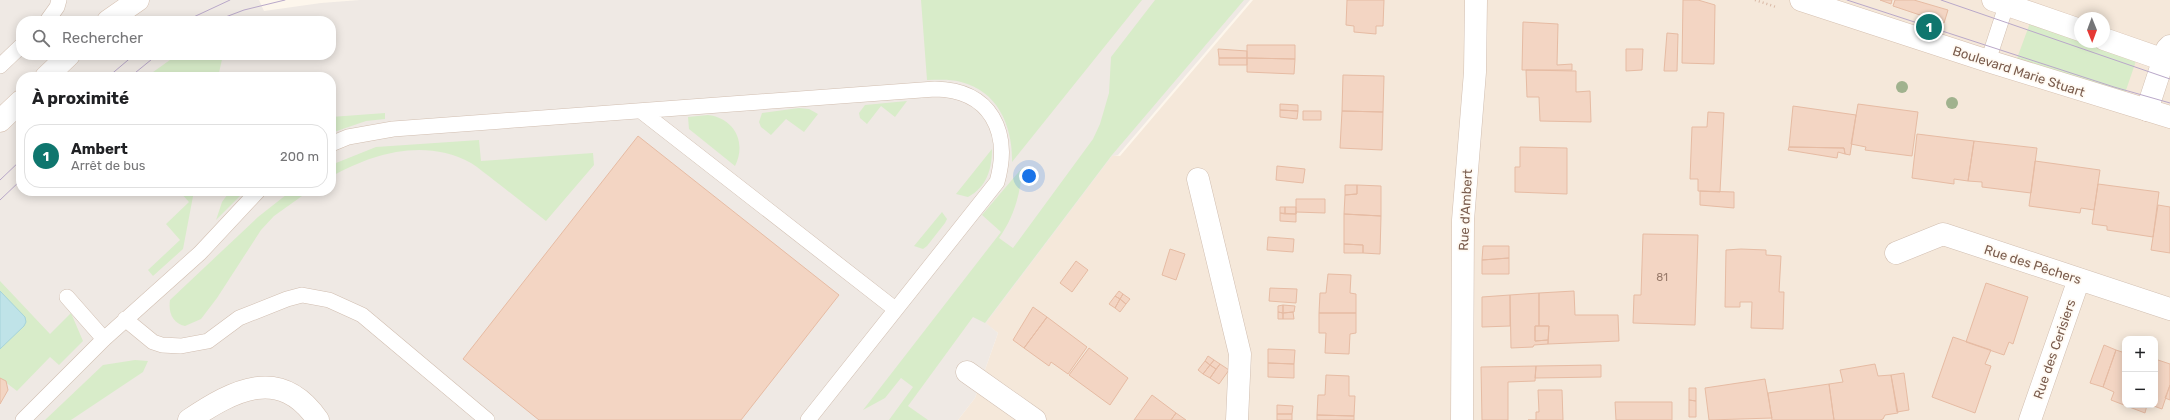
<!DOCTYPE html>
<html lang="fr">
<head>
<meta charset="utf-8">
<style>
  :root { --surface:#fff; --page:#f2f2f2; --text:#202124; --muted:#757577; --line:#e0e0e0; --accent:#0f766e }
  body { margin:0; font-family:Rubik,sans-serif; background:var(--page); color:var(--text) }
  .controls { position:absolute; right:12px; bottom:12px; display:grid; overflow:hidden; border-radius:8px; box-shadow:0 2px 10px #0003 }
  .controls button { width:36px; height:36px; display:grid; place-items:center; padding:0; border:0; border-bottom:1px solid var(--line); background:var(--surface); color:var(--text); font:20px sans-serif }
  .compass { position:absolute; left:2074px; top:12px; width:36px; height:36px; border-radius:50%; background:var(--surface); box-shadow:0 2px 10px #0003; rotate:179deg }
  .you { position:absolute; left:1029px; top:176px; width:14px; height:14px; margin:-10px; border:3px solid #fff; border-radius:50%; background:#1a73e8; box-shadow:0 0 0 6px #1a73e833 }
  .badge { display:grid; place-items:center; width:26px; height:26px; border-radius:50%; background:var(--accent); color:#fff; font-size:13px; font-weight:700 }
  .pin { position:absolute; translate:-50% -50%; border:2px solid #fff; box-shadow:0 1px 4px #0006 }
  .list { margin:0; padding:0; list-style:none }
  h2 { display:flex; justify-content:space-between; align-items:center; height:52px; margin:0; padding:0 16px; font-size:17px }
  h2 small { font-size:13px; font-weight:400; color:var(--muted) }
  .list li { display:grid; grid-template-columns:26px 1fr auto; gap:12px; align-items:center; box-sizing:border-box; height:64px; margin:0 8px 8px; padding:0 8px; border:1px solid var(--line); border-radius:16px }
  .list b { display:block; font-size:15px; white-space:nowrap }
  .list p { margin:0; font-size:13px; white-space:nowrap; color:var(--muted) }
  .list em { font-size:13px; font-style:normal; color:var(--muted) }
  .icon { flex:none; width:22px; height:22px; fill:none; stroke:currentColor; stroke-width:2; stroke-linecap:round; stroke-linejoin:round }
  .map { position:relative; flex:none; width:2170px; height:420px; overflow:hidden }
  .search { position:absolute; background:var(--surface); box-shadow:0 2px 10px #0003; left:16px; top:16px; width:320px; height:44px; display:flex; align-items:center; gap:10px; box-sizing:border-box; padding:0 14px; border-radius:16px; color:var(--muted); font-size:15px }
  .panel { position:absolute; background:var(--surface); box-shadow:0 2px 10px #0003; left:16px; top:72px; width:320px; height:124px; border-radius:16px }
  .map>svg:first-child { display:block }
  .residential { fill:#f5e8da; fill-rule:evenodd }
  .industrial { fill:#efe9e4; fill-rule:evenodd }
  .green { fill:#d8ecc9 }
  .water { fill:#bfe3e8; stroke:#a5d3da }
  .building { fill:#f3d5c3; stroke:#e6bba3 }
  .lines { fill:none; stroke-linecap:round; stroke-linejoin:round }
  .service-casing { stroke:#d1beb0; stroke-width:16 }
  .minor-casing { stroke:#d1beb0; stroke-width:23 }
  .tertiary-casing { stroke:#d1beb0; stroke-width:23 }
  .secondary-casing { stroke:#d6c0b0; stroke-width:23 }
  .path { stroke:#d9b8a5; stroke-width:2.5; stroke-dasharray:1 3; stroke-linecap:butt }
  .service { stroke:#fff; stroke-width:15 }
  .minor { stroke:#fff; stroke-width:22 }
  .tertiary { stroke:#fff; stroke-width:22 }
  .secondary { stroke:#fff; stroke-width:22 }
  .tram { stroke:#b9a8c9; stroke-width:1 }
  .tree { fill:#a0b28e }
  .labels { text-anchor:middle; stroke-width:3.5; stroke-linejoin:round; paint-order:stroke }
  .number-label { font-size:11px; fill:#987a6a }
  .street-label { font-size:13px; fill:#7a5c4d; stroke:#fffaf3 }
</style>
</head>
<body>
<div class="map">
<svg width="2170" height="420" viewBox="0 0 2170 420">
  <rect width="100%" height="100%" fill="#fdf6ec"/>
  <path class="residential" d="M1253,0H2170V420H958L975,398L998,333L985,323L1112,155L1120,156ZM2080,18H2104V42H2080ZM2125,339H2155V405H2125Z"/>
  <path class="industrial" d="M0,0H259L264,11L321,3L360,0H1250L1118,155L1112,156L986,323L998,333L975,398L958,420H0ZM21,21H331V55H21ZM21,77H331V191H21Z"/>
  <path class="green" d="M921,0H1142L1012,162C1013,127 998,91 961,82C950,79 939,80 927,80Z
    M1155,0H1244L1112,155L985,323L973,317L908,406L928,420H889L913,387L901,378L885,398L863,410L1001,232L982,215L1023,167C1020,193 1015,216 999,238L1013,248L1093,139L1100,124L1109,93L1111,57Z
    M2030,23L2136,61L2124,96L2016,61Z
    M177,55H223L218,77H146Z
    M907,101L895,117L881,106L867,124L860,118L859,113L865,105Z
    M799,108L809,109L818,114L804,132L786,119L771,135L761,127L759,122L762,113Z
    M385,113V119L366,121L331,133V117Z
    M708,115C734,118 747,142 735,166L689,129L688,117Z
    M479,140L481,161L593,153L594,165L546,221C529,208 512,194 495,181C487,175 479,168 471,163C425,138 373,153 331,177V165L376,147Z
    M992,149C992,169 987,187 968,197L956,194Z
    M179,191H194L183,249L153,276L148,270L180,240L166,224L189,202Z
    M230,191H245L216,220L222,202Z
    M291,191H309L274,216L261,230L217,298L201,319L185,326C173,323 168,313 170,300L258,217Z
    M942,212L947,219L945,223L927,246L923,249L914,246Z
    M0,281L50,334L71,313L83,341L59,365L50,357L17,391L0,378Z
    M135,360L148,361L143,372L71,420H45L103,365Z"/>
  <path class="water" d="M0,291L25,317L26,322L24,326L0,349Z"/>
  <path class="building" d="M1347,0H1384L1383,26H1376V34L1354,32V26L1346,25Z
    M1683,0H1698L1715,5L1714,64L1682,63Z
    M1880,0H1892L1891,4Z
    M1895,0H1914L1948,10L1944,23L1893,6Z
    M1523,22L1558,24L1557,65L1572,64V70H1522Z
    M1667,33L1678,34L1677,71H1664Z
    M1247,45H1295V59L1247,58Z
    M1218,49L1247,51V58H1219Z
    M1626,49H1643L1642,70L1626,71Z
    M1219,58H1247V65H1219Z
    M1247,58L1295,59L1294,74L1247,72Z
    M1526,70L1576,71V92L1590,91L1591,122L1540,121L1539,97H1527Z
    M1343,75L1384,76L1383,112L1342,111Z
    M1280,104L1298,105V111L1280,110Z
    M1858,104L1918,112L1912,156L1865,150L1866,147L1851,144Z
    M1793,106L1856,115L1850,155L1845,154L1844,148L1789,147Z
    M1280,110L1298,111L1297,119L1280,117Z
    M1303,111H1321V120H1303Z
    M1342,111L1383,112L1382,150L1340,148Z
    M1708,112L1724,113L1720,192L1698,191V179H1690L1692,127H1707Z
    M1917,134L1974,141L1968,181L1954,179V184L1912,178Z
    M638,136L839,295L741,420H539L463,359Z
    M1974,141L2037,148L2031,193L1982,187V182L1968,181Z
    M1520,147L1567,148V194L1515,192V167H1520Z
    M1789,147L1844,148L1845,154L1838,152L1837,158L1788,150Z
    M2035,161L2100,170L2094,210L2081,208L2080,213L2029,206Z
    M1277,166L1305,169L1303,183L1276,180Z
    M2098,184L2159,192L2153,237L2107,230V226L2092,224Z
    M1345,185H1357V194L1345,195Z
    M1357,185L1381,186V216L1344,214L1345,195L1357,194Z
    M1700,191L1734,192V208L1700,205Z
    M1296,199H1325V213L1296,212V214Z
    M2158,205L2170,207V253L2151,250Z
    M1280,207H1285V214L1280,213Z
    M1285,207H1296V214H1285Z
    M1280,213L1296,214V222L1280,221Z
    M1344,214L1381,216L1380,254L1363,253V245L1344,244Z
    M1643,234L1698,235L1695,325L1633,323L1634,295H1641Z
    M1268,237L1294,239L1293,252L1267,250Z
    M1344,244L1363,245V253H1344Z
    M1483,246H1509V258L1482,260Z
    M1170,249L1185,254L1176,280L1162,275Z
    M1741,249L1766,250V255L1781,256L1779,292H1784L1783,329L1751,328L1752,302H1740V307H1725L1726,250Z
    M1509,258V274H1482V260Z
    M1076,261L1088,270L1072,292L1060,283Z
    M1328,274L1351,275L1350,293L1356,294V313H1319L1320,293H1326Z
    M1986,283L2028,297L2013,344L2009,342L2004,355L1966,342Z
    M1270,288L1297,289L1296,303L1269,301Z
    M1119,291L1123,294L1120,299L1115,296Z
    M1574,291L1575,315H1618L1619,341L1548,344L1549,326H1539V293Z
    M1539,293V326H1535V341L1548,340V344L1534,345L1533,347L1511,348L1510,295Z
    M1123,294L1130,299L1126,304L1120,299Z
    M1510,295V326L1482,327V297Z
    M1115,296L1120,299L1115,308L1109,304Z
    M1120,299L1126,304L1120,312L1115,308Z
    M1283,305V313L1278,312V306Z
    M1283,305L1295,306L1294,312L1283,313Z
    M1033,307L1047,317L1024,348L1013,340Z
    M1278,312L1283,313V319H1278Z
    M1293,312L1294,319H1283V313Z
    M1319,313H1356V333L1350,334L1349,354L1325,353L1326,333H1319Z
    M1047,317L1087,347L1068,374L1051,362L1049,366L1024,348Z
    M1535,326H1549L1548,340L1535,341Z
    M1953,337L1991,350L1985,364L1991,366L1975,413L1932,397Z
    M2104,345L2116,350L2103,387L2090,383Z
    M1089,348L1128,378L1110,405L1069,375Z
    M1268,349L1295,350L1294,364L1268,363Z
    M2116,350L2125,353V405H2147L2145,413L2111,400L2114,392L2103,387Z
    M1208,356L1214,360L1210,365L1205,361Z
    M2155,359L2170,364V385L2162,409L2151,405H2155Z
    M1214,360L1220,364L1216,369L1210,365Z
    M1205,361L1210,365L1203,374L1198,370Z
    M1268,363L1294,364V378L1268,377Z
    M1220,364L1229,370L1219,384L1210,378Z
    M1875,364L1878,376L1891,375L1898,413L1885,415L1883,419L1880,420H1834L1829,384L1843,382L1840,370Z
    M1210,365L1216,369L1210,378L1203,374Z
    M1601,365V377L1535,378L1536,366Z
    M1536,366L1535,381L1508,382V420H1482L1481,367Z
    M1904,373L1909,410L1897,412L1891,375Z
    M1326,375L1349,376V396H1355L1354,416L1317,415L1318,395H1325Z
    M0,378L6,381L8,390L0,404Z
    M1765,379L1772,418L1709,420L1705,388Z
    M1829,384L1834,420H1772L1768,393Z
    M2170,385V400L2165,398Z
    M1689,388H1696V401L1689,400Z
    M1538,390H1562L1563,420H1528H1536V412H1539Z
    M1152,395L1176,413L1171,420H1134Z
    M1689,400L1696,401V417H1689Z
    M1615,402H1672V420H1616Z
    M1277,405L1293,406L1292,414H1277Z
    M1176,413L1186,420H1171Z
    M1277,414H1292V420H1277Z
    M1317,415L1354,416V420H1317Z"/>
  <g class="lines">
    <defs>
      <path id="service" d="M47,21L57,7L59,0
        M1988,61L2008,0
        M0,66L21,46
        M641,111L895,309
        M331,144L348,137L393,129L935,89C991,90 1011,132 997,182L808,420
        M67,297L104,339
        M125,319L153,342L162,345L181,346L208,341L239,318L287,299L302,295L329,300L362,315L487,420
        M23,420L104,339L200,253L258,191"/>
      <path id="minor" d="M2147,110L2167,49L2170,46
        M1198,179L1240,354L1237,420
        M1896,253L1943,234L2170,309
        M967,372L1035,420
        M189,420C234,390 280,365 318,420
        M2030,420L2079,279"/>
      <path id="tertiary" d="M1462,420L1463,220L1475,72L1476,0"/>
      <path id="secondary" d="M1801,0L1988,61L2170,117
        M1993,0L2080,30
        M108,21L138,0
        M2104,39L2170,62
        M46,77L69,55
        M0,121L21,101"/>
    </defs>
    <use href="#service" class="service-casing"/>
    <use href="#minor" class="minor-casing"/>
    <use href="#tertiary" class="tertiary-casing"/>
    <use href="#secondary" class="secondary-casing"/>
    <path class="path" d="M1755,0L1776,7"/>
    <use href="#service" class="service"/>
    <use href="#minor" class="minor"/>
    <use href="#tertiary" class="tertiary"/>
    <use href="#secondary" class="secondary"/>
    <path class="tram" d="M1847,0L2114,87L2170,103
      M1941,0L2170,79
      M185,21L230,0
      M215,21L244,10L285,0
      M108,77L134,55
      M130,77L157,55
      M0,180L21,160
      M0,200L21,180"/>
  </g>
  <g class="tree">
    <circle cx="1902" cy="87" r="6"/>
    <circle cx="1952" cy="103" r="6"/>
  </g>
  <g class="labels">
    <g class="number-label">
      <text x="1662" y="281">81</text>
    </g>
    <g class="street-label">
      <text transform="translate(2019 71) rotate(18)" y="5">Boulevard Marie Stuart</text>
      <text transform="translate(1465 210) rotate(-87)" y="5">Rue d'Ambert</text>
      <text transform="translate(2033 264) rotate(18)" y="5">Rue des Pêchers</text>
      <text transform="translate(2054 349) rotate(-71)" y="5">Rue des Cerisiers</text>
    </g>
  </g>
</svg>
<div class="controls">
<button>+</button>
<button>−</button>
</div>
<svg class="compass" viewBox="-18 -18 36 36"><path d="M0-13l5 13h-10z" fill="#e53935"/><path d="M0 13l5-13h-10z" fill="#757577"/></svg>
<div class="you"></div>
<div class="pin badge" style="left:1929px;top:27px">1</div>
<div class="search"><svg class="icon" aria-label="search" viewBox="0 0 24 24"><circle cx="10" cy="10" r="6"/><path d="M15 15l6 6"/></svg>Rechercher</div>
<section class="panel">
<h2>À proximité<small></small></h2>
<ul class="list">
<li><span class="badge">1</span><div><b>Ambert</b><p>Arrêt de bus</p></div><em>200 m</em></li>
</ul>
</section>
</div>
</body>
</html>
